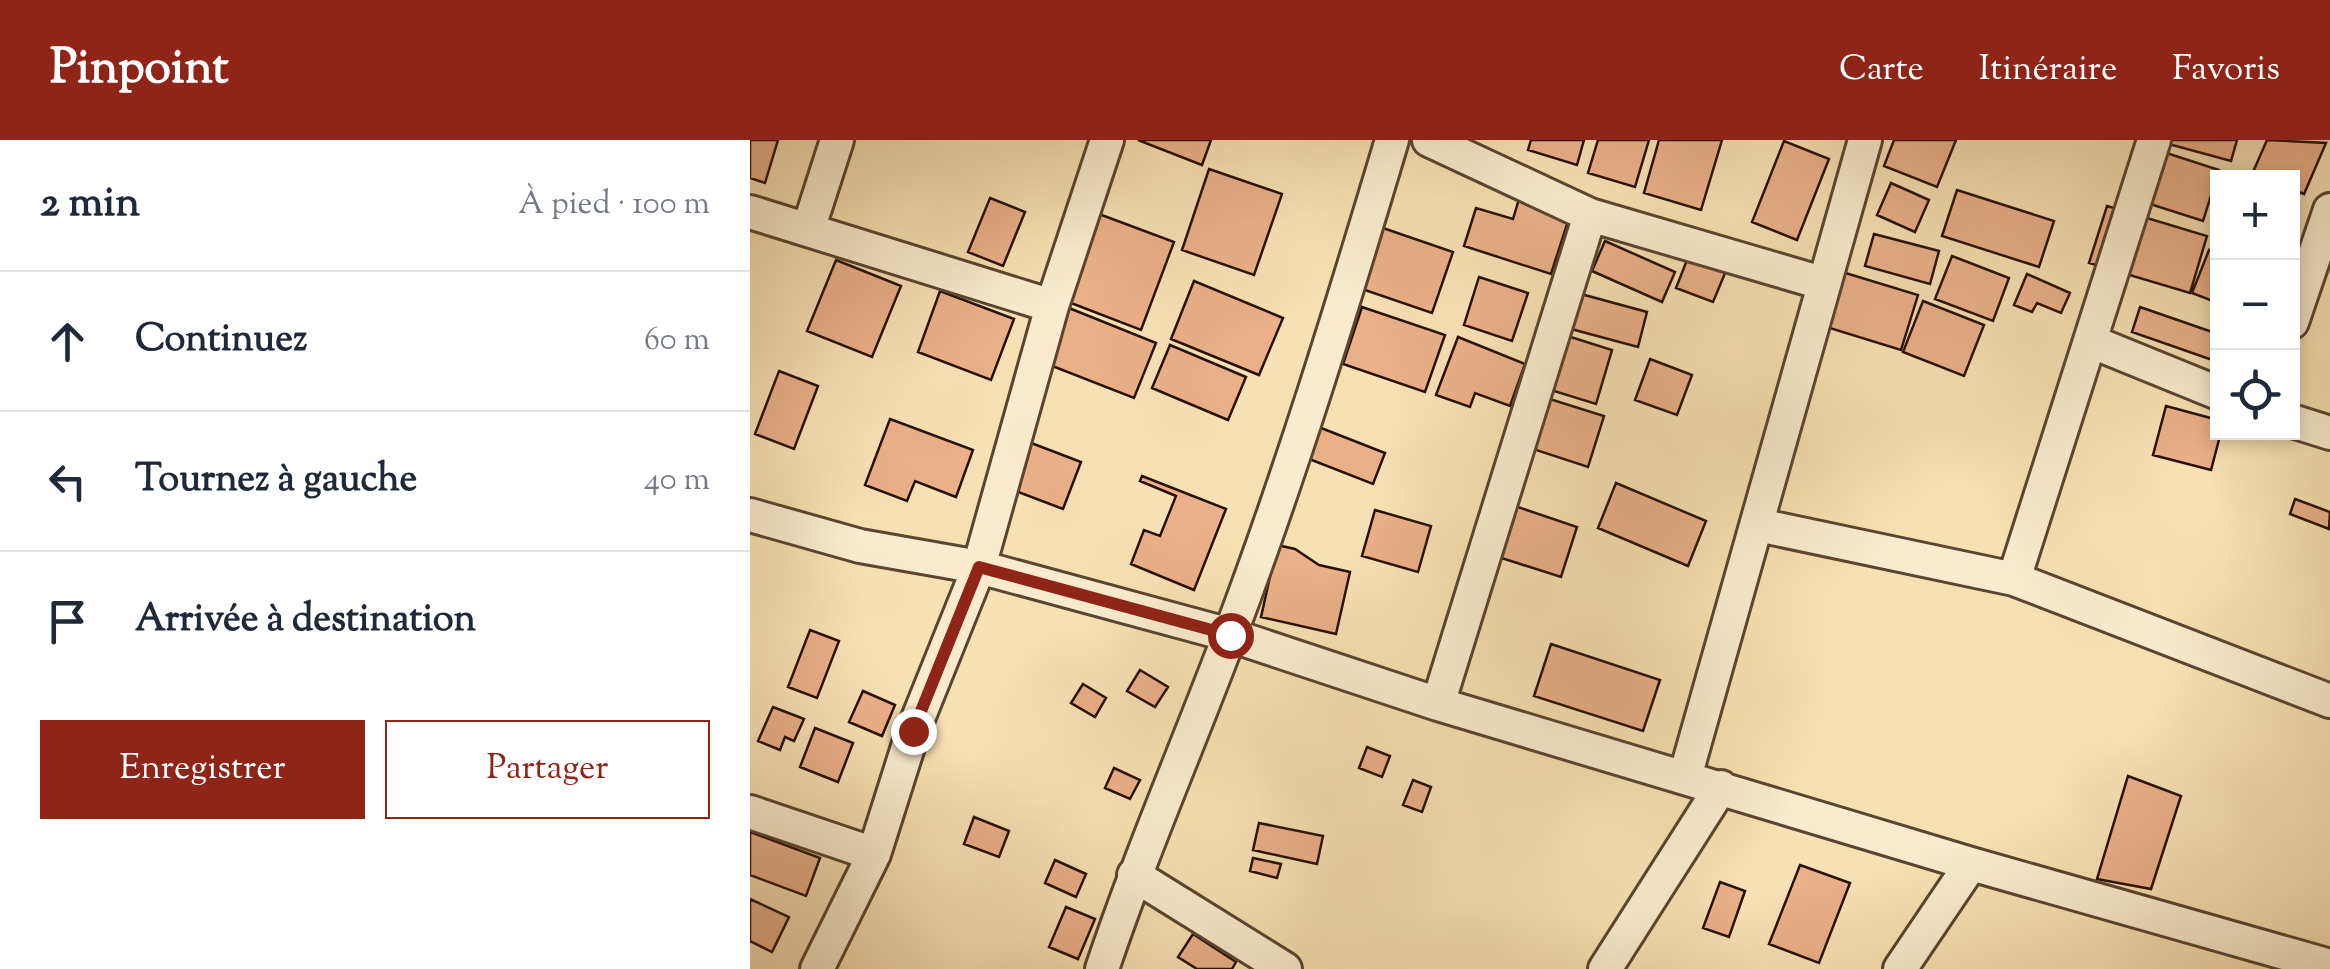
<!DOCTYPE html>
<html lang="fr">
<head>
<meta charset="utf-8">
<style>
  :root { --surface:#fff; --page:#f6f6f7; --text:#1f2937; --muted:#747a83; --line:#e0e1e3; --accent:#8f2418 }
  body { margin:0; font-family:"Sorts Mill Goudy",serif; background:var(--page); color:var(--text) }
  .controls { position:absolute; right:30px; top:30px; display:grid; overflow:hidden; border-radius:0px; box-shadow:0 5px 15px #0003 }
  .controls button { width:90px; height:90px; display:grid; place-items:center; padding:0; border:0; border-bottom:2px solid var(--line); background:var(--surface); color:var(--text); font:50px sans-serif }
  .stop { position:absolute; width:30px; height:30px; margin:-22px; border:8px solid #8f2418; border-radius:50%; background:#fff }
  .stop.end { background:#8f2418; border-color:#fff; box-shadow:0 2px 10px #0008 }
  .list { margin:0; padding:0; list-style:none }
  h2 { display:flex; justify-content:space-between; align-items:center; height:130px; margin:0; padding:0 40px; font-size:42px }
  h2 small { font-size:32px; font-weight:400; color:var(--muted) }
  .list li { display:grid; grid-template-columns:65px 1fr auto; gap:30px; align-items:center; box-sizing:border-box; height:140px; padding:0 40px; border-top:2px solid var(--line) }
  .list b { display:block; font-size:38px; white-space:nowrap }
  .list em { font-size:32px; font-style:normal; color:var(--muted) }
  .actions { display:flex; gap:20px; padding:30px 40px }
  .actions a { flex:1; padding:22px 0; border:2px solid var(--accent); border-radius:0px; text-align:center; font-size:35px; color:var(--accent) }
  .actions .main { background:var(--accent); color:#fff }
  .icon { flex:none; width:55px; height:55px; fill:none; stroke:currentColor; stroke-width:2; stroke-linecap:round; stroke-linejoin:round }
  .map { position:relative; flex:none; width:1580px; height:829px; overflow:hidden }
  header { display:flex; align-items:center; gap:60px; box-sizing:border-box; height:140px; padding:0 50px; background:var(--accent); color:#fff }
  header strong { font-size:48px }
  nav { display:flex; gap:55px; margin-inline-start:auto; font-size:35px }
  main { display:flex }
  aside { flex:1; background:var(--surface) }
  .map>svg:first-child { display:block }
  .building { fill:#eab088; stroke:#271005; stroke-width:2.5 }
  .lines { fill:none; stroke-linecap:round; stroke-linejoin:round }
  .minor-casing { stroke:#5b4430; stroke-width:38 }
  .minor { stroke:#faebce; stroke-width:32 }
  .route { stroke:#8f2418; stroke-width:12 }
</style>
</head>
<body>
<header>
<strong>Pinpoint</strong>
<nav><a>Carte</a><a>Itinéraire</a><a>Favoris</a></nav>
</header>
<main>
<aside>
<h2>2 min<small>À pied · 100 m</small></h2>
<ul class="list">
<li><svg class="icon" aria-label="ahead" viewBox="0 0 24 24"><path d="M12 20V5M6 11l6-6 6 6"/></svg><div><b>Continuez</b></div><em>60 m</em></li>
<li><svg class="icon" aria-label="left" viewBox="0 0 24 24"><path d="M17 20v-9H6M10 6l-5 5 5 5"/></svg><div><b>Tournez à gauche</b></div><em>40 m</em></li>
<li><svg class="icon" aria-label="arrive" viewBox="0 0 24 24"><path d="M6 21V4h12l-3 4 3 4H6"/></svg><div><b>Arrivée à destination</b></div></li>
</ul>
<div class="actions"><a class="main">Enregistrer</a><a>Partager</a></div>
</aside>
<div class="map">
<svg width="1580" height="829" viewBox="0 0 1580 829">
  <rect width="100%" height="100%" fill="#f7e0b3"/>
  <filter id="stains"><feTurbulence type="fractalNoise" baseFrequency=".002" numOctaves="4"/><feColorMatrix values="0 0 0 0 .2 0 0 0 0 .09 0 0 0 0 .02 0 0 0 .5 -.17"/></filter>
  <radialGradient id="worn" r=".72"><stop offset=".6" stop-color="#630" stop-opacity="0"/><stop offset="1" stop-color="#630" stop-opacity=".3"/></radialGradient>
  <path class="building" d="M0,0H28L15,43L0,38Z
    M388,0H461L452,25Z
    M781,0H834L827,25L778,10Z
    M848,0H899L885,47L838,33Z
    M909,0H972L951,70L894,53Z
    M1144,0H1206L1187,47L1134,26Z
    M1404,0H1487L1481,21Z
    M1517,0L1576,3L1554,54L1542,49V38H1515L1503,32Z
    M1034,1L1079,19L1047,100L1002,82Z
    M1392,5L1469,30L1453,81L1375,56Z
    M459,29L532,54L504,135L432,110Z
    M1141,43L1179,60L1165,92L1127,75Z
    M1207,50L1304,81L1289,127L1192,96Z
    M240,58L275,72L253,126L218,112Z
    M769,59L820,75L801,134L714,106L726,68L763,79Z
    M1357,66L1457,96L1440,153L1339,123Z
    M341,71L424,102L391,190L308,158Z
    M630,87L703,112L682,173L609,148Z
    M1124,94L1189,111L1180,144L1115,126Z
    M855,101L925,132L912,162L842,131Z
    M1459,110L1468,114V163L1442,153Z
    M939,115L976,131L963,162L926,148Z
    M1202,116L1259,138L1243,181L1185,159Z
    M86,120L151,146L122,217L57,191Z
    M1089,131L1168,155L1151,210L1073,186Z
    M1277,134L1320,153L1311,173L1287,163L1282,172L1264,165Z
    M729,137L778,153L762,201L714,185Z
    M444,141L533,178L509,235L421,199Z
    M190,151L264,179L241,240L168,212Z
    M820,151L897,172L888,207L810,186Z
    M1173,161L1234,185L1214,236L1153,212Z
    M314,166L406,203L384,258L292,222Z
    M612,167L695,195L675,252L593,224Z
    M1390,167L1468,194V222L1382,192Z
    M808,193L862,210L846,264L791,247Z
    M708,197L775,224L760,266L725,253L720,267L686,255Z
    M420,205L496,237L478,280L402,248Z
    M900,219L942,235L927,275L885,260Z
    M29,231L68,246L44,309L5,294Z
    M787,255L854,276L838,327L771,305Z
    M1416,266L1468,280V292H1471L1461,330L1403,315Z
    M140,279L223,310L206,357L165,341L157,361L115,345Z
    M566,286L635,313L623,344L554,317Z
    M276,301L331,322L313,369L258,348Z
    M392,336L476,369L444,450L381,424L394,390L410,396L426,356L390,341Z
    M866,343L956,381L938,426L848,388Z
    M1545,359L1580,372L1579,389L1540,374Z
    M756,363L827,387L811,437L739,414Z
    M625,370L681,386L668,432L612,416Z
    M527,405L545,409L569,425L600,432L586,494L511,477Z
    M60,490L89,501L67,558L38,547Z
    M801,504L910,540L893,591L784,556Z
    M390,530L418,547L405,567L377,551Z
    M333,544L356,558L345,577L321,563Z
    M113,551L145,565L132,596L99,582Z
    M23,567L54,579L44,601L35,597L30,610L8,601Z
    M65,588L103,603L88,642L50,627Z
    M617,607L640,616L632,637L609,628Z
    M364,628L390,640L380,659L355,648Z
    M1378,636L1431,656L1401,749L1347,739Z
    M663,640L681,647L672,672L653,665Z
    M224,677L259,691L249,717L214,704Z
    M509,683L573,696L567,724L503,710Z
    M0,692L70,718L56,756L0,735Z
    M503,718L531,724L527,738L500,731Z
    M305,720L336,734L326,757L295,743Z
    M1050,725L1100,743L1069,823L1019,804Z
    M970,742L995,751L979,797L953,788Z
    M0,759L39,777L22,812L0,801Z
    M316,767L345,779L328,819L299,807Z
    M443,794L486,822L482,829H447L428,817Z"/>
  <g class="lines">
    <defs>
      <path id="minor" d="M679,0L840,75L1072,143
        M0,72L302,166
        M58,90L87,0
        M1542,182L1580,70
        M1340,201L1468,253
        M1542,281L1580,293
        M0,375L110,406L229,427L480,495L688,564L1221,724L1580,826
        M1008,385L1264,439L1580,561
        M1264,439L1404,0
        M688,564L840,75
        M935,637L1115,0
        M0,672L124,714
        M384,735L535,829
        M67,829L124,714L163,591L229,427L302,166L357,0
        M352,829C390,716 437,608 479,497C541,334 592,167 642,0
        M855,829L971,647
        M1150,829L1221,724"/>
    </defs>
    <use href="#minor" class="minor-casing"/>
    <use href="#minor" class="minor"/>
  </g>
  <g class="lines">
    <path class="route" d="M163,591L229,427L480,495"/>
  </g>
  <rect width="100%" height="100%" filter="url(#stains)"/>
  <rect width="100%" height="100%" fill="url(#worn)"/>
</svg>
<div class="controls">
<button>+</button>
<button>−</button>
<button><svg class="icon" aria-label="locate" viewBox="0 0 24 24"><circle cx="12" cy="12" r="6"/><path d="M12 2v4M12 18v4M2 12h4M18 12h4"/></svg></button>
</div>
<div class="stop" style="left:480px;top:495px"></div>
<div class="stop end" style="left:163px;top:591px"></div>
</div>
</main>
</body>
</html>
